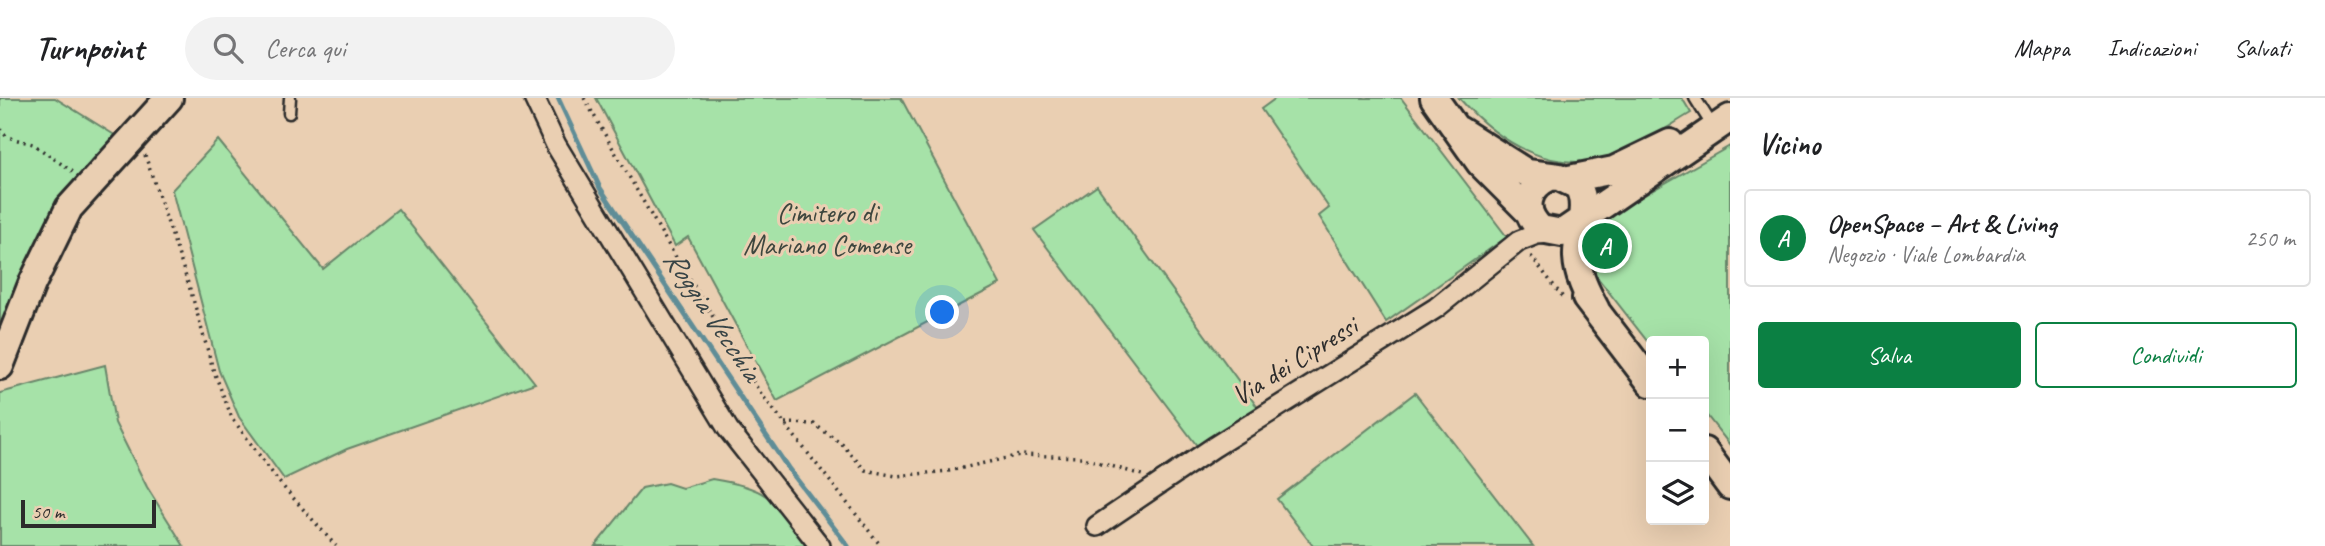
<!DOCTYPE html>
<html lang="it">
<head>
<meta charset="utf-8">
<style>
  :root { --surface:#fff; --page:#f2f2f2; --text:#202124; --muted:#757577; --line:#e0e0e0; --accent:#0b8043 }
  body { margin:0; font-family:Caveat,sans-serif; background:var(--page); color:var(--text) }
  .controls { position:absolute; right:21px; bottom:21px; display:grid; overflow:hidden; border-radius:7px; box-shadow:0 7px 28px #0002 }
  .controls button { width:63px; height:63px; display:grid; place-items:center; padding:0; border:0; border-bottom:2px solid var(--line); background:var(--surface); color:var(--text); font:35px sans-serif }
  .scale { position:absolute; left:21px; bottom:18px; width:135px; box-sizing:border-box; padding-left:7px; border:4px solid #2b2b2b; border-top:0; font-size:19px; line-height:24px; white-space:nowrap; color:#2b2b2b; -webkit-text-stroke:5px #eacfb2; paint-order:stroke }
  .you { position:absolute; left:943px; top:215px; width:24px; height:24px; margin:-18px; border:5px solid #fff; border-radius:50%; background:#1a73e8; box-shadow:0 0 0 10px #1a73e833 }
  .badge { display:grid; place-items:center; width:46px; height:46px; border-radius:50%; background:var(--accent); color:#fff; font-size:23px; font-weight:700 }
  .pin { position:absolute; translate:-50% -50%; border:4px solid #fff; box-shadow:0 2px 7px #0006 }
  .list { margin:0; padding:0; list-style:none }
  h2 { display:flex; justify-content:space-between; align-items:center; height:91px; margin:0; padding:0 28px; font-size:30px }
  h2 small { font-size:23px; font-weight:400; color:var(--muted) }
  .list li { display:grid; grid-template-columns:46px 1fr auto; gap:21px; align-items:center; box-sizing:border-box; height:98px; margin:0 14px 14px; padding:0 14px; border:2px solid var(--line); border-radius:7px }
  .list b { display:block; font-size:26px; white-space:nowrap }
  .list p { margin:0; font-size:23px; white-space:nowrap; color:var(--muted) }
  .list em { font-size:23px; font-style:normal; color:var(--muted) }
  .actions { display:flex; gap:14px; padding:21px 28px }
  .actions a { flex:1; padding:16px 0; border:2px solid var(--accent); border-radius:7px; text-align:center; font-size:24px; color:var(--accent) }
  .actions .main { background:var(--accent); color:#fff }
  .icon { flex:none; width:38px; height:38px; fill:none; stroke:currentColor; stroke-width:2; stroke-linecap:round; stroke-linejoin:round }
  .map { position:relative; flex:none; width:1730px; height:448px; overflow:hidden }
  header { display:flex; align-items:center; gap:42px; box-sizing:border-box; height:98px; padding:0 35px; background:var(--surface); border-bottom:2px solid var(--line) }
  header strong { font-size:33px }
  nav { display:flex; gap:38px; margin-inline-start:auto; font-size:24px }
  .search { width:490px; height:63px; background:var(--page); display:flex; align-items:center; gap:18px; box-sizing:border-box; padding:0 24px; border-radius:38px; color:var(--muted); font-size:26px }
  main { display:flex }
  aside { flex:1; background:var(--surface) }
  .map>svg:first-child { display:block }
  .green { fill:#a6e2a8; stroke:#68866a; stroke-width:2 }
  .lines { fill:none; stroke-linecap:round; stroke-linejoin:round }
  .stream { stroke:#5f8d97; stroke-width:5 }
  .lane-casing { stroke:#2b2b2b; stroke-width:15 }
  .street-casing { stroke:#2b2b2b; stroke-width:24 }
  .secondary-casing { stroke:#2b2b2b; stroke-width:32 }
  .path { stroke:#2b2b2b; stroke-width:3.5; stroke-dasharray:2 5; stroke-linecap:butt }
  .lane { stroke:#eacfb2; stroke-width:10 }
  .street { stroke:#eacfb2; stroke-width:19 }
  .secondary { stroke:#eacfb2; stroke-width:26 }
  .labels { text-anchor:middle; stroke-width:6; stroke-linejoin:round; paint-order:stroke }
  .park-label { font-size:28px; fill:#3d463e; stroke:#eacfb2 }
  .street-label { font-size:28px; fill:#2b2b2b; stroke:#eacfb2 }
  .water-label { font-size:30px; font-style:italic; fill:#384446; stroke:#eacfb2 }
</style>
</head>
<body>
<header>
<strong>Turnpoint</strong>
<div class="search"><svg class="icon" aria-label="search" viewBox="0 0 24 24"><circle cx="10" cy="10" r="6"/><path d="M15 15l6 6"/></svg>Cerca qui</div>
<nav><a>Mappa</a><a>Indicazioni</a><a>Salvati</a></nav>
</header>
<main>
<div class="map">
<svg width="1730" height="448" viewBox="0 0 1730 448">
  <rect width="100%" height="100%" fill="#eacfb2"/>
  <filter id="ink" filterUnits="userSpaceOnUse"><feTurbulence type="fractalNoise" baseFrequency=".0143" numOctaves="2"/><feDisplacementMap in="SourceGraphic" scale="14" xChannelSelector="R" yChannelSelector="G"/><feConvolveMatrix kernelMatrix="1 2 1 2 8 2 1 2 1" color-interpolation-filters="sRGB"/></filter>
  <g filter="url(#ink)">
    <path class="green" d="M0,0H55L121,41L0,250Z
      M596,0H901L1000,186L777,303L688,139L675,148Z
      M1276,0H1401L1507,139L1386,224L1319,118L1329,110L1261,11Z
      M1459,0H1682L1691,15C1667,29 1643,47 1616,57C1553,79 1499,45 1459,0Z
      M218,42L323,171L398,111L535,285L347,351L284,381L239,319L219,273L172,92Z
      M1730,48V347L1704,314V243H1651V248L1594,175L1589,161L1591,143L1608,118Z
      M1097,88L1258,310L1198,349L1034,132Z
      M105,267L115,325L147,389L184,448H0V295Z
      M1415,295L1533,448H1313L1277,401Z
      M712,381C772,391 774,401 809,448H595L642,390L667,385L682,390Z"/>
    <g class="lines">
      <path class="stream" d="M558,0L600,90L788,370L848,448"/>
      <defs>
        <path id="lane" d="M1695,0L1710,24
          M289,15L290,0"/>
        <path id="street" d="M534,0L556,47L728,331L820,448
          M1097,428L1214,349L1436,210L1519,143L1537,136L1550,135"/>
        <path id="secondary" d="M1434,0L1480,65L1528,113
          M1459,32L1527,75L1559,79L1578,88C1590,110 1576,134 1577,159C1578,179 1587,195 1596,212
          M1550,79C1526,90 1521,113 1541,131L1562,135L1730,20
          M1569,81L1614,72L1670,45
          M1586,200L1651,285
          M0,268L32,186L69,110L169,0
          M1704,353L1730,388"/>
      </defs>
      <use href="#lane" class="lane-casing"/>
      <use href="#street" class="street-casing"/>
      <use href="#secondary" class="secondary-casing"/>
      <path class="path" d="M584,0L666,143L759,293L881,448
        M0,31L7,39L33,46L73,74
        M145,57L191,194L213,271L232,320L279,384L336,448
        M1531,158L1565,202
        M785,325L814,326L843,347L865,372L896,378L949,373L1020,357L1080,359L1142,377"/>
      <use href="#lane" class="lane"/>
      <use href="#street" class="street"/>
      <use href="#secondary" class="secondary"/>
    </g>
  </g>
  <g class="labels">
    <g class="park-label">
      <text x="827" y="124">Cimitero di<tspan x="827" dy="32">Mariano Comense</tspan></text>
    </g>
    <g class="street-label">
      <text transform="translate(1294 262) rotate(-32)" y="10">Via dei Cipressi</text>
    </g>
    <g class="water-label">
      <text transform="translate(713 217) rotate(56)" y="10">Roggia Vecchia</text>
    </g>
  </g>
</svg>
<div class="controls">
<button>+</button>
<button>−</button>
<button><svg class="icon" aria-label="layers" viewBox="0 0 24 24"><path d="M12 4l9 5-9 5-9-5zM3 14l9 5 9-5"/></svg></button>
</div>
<div class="scale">50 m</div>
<div class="you"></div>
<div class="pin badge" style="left:1605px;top:148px">A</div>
</div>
<aside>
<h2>Vicino<small></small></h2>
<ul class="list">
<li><span class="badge">A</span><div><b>OpenSpace – Art &amp; Living</b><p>Negozio · Viale Lombardia</p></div><em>250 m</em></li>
</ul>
<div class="actions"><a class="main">Salva</a><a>Condividi</a></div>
</aside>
</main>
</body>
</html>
